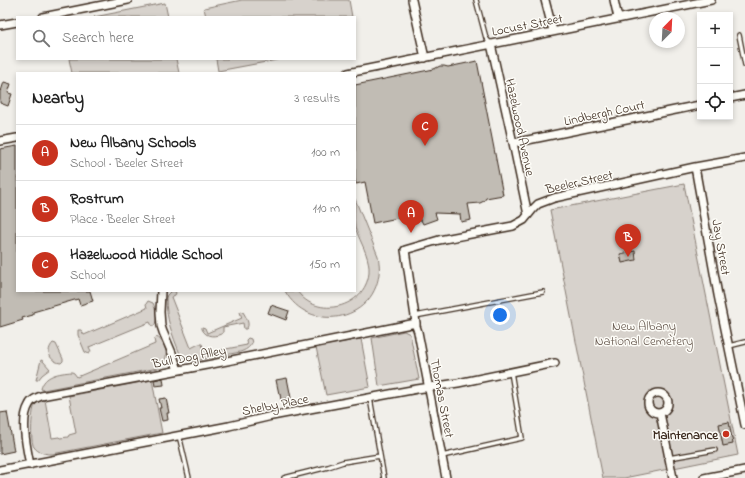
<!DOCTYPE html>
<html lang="en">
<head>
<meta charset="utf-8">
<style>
  :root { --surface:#fff; --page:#f6f6f6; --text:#222; --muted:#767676; --line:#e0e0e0; --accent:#c8321e }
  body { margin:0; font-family:"Indie Flower",sans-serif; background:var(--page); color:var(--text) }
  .controls { position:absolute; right:12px; top:12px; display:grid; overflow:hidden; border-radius:0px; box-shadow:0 2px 6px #0003 }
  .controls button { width:36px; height:36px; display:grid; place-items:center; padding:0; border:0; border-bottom:1px solid var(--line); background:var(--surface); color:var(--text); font:20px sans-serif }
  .compass { position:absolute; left:649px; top:12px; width:36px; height:36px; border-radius:50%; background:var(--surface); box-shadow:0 2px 6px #0003; rotate:24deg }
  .you { position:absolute; left:500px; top:315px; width:14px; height:14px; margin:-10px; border:3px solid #fff; border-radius:50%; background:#1a73e8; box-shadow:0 0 0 6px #1a73e833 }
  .badge { display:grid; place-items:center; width:26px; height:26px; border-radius:50%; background:var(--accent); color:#fff; font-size:13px; font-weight:700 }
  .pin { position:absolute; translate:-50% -33px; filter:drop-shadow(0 1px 2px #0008) }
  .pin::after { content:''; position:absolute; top:21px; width:14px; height:12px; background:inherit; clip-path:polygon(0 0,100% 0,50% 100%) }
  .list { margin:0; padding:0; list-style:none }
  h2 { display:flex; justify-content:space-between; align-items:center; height:52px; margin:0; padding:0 16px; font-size:17px }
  h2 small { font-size:13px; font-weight:400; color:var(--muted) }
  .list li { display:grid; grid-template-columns:26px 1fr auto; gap:12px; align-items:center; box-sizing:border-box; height:56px; padding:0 16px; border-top:1px solid var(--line) }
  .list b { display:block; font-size:15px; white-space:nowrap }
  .list p { margin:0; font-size:13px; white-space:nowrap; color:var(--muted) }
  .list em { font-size:13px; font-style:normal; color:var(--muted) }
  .icon { flex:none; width:22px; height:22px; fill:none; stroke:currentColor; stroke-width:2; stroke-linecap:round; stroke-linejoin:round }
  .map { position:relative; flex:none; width:745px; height:478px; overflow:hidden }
  .search { position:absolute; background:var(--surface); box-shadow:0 2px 6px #0003; left:16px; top:16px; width:340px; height:44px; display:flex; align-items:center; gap:10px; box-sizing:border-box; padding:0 14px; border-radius:0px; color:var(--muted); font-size:15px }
  .panel { position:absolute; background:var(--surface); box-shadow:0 2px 6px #0003; left:16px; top:72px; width:340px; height:220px; border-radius:0px }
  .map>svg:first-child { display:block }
  .green { fill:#d7d2cc; stroke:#897e75 }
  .building { fill:#c1bcb4; stroke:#3b2a1e }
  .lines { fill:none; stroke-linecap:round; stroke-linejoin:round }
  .lane-casing { stroke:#3b2a1e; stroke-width:6 }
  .street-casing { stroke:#3b2a1e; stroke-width:10 }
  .lane { stroke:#fdfcf7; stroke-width:3.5 }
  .street { stroke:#fdfcf7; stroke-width:7 }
  .poi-dot { fill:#c8321e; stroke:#fdfcf7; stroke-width:1.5 }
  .labels { text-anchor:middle; stroke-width:3; stroke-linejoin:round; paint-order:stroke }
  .street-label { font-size:13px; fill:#3b2a1e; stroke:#fdfcf7 }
  .park-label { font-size:13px; fill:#62544a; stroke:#fdfcf7 }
  .poi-label { font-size:13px; font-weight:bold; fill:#3b2a1e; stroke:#fdfcf7; text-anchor:end }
</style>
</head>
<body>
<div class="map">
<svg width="745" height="478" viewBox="0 0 745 478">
  <rect width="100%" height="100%" fill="#f1efea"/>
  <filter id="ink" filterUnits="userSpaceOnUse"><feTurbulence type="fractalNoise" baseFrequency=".025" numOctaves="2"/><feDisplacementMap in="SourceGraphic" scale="8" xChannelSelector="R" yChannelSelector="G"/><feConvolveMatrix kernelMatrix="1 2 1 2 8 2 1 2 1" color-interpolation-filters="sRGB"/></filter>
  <g filter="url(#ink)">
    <path class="green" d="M242,0H349L352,17H206L204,8Z
      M165,3L168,17H94Z
      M69,59H176L179,73H72Z
      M216,59H282L218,71Z
      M684,184L738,455L624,478H603L550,210Z
      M355,199L378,256C379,262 380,268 379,274C373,323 308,333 285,291H297C317,320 365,308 369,273C370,259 363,247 358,235C357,232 355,229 355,226C354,218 355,208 355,199Z
      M171,291H175L176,293L175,295L171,297L191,348L199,344H202L205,353L247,345L246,340L248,338L251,339L252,343C249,348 246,350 240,352L195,361C188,361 184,359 180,354C172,334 166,319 166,298L167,295Z
      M148,301L153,303C156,310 158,320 154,326H152L150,322L89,347L91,351L89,354L85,352L78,335V330H81L84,335L147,308L146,304Z
      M242,311L243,312C246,317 251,325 246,329H244L243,323L223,327V333C216,337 206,338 202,329V327L205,328L207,333L242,318L240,312Z
      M404,331L410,334L419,379L379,386L372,338Z
      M156,337C163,339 167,350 166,357C165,362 161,365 158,368L43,390L41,389C44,375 59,373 72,372L74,373L77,377L155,344L154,339Z
      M361,339L370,387L326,395L316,347Z
      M53,343L56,344L63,359V361L61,363C50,362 45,351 53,343Z
      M41,360L43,361L50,369L42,375L38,380H36Z
      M152,380L162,433L52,454C46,454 38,453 34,447C30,442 31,409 36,403C38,401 42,401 45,400L52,438L59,437L60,438L68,437L69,435L76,433L69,396Z"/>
    <path class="building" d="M477,61L503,195L486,198L484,201L480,203L468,204L471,220L461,222L460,214L435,213L437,219L423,224L421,220L409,221L408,216L373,223L365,182L356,184L355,178V85L434,69L440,66H444L448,67Z
      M4,82L11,84L8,93L12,94L8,106L0,103V90L1,91Z
      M17,146V291H90L93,301L80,305L78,299L33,312V315L22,318L23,320L0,327V149Z
      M635,251L636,260L622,263L620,254Z
      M271,305L289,311L286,320L268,313Z
      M163,378L164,385L155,386L154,380Z
      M287,378L291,398L281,400L280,394H279L276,380Z
      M166,398L169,413H167L168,420L162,421L159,408H161L159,399Z
      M7,412L14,451L0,454V413Z
      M729,422L733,444L723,446L719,424Z"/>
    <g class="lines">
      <defs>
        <path id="lane" d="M476,0L486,38L491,44
          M739,35L745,65
          M415,316L543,292
          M729,346L745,342
          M370,398L384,478
          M179,435L189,478
          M442,456L522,438L511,372
          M669,458L715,450
          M284,478L328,467L343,462L380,456"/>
        <path id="street" d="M412,0L425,58
          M545,0L553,31
          M614,0L618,18
          M43,17L128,0
          M0,25L17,22
          M491,44L513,143L528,215
          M348,73L711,0
          M730,98L745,95
          M0,141L17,138
          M513,143L700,105
          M695,167L718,295L745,425
          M161,291L160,312L161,326L163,332L172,353L178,370
          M648 403a10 10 0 1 1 20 0a10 10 0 1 1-20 0Z
          M660,413L673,478
          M30,465C27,449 20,420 29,405C31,400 36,398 41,396L212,364L416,323
          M0,470L229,426L272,416L417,389L458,383L555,363
          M446,478L418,332L416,326V323L405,250L439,240L513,226L524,220L533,209L538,204L554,198L695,167L745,158
          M704,478L745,470"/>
      </defs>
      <use href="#lane" class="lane-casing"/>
      <use href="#street" class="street-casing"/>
      <use href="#lane" class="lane"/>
      <use href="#street" class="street"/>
    </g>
  </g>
  <circle class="poi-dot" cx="726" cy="434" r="4"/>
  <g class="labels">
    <g class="street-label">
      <text transform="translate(527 24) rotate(-11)" y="5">Locust Street</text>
      <text transform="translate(604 112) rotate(-12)" y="5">Lindbergh Court</text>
      <text transform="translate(521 127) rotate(78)" y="5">Hazelwood Avenue</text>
      <text transform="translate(579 181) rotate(-13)" y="5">Beeler Street</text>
      <text transform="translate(722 247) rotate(80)" y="5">Jay Street</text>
      <text transform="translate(189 356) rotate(-11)" y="5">Bull Dog Alley</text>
      <text transform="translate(443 398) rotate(79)" y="5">Thomas Street</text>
      <text transform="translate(275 404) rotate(-11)" y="5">Shelby Place</text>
    </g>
    <g class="park-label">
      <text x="644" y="330">New Albany<tspan x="644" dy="15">National Cemetery</tspan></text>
    </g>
    <g class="poi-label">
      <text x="718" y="439">Maintenance</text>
    </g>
  </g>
</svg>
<div class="controls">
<button>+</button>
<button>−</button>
<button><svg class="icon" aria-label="locate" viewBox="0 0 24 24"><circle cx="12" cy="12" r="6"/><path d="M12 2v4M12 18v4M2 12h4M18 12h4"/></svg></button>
</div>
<svg class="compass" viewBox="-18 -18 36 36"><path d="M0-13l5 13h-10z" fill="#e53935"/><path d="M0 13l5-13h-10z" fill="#767676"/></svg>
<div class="you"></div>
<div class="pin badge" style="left:411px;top:233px">A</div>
<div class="pin badge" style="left:628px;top:257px">B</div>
<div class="pin badge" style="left:425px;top:146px">C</div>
<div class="search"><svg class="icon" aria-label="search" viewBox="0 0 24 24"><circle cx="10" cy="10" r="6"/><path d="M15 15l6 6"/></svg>Search here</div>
<section class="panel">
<h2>Nearby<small>3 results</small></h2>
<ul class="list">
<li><span class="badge">A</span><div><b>New Albany Schools</b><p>School · Beeler Street</p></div><em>100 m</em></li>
<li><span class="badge">B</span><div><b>Rostrum</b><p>Place · Beeler Street</p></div><em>110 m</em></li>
<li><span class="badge">C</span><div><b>Hazelwood Middle School</b><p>School</p></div><em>150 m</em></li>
</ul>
</section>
</div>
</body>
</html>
